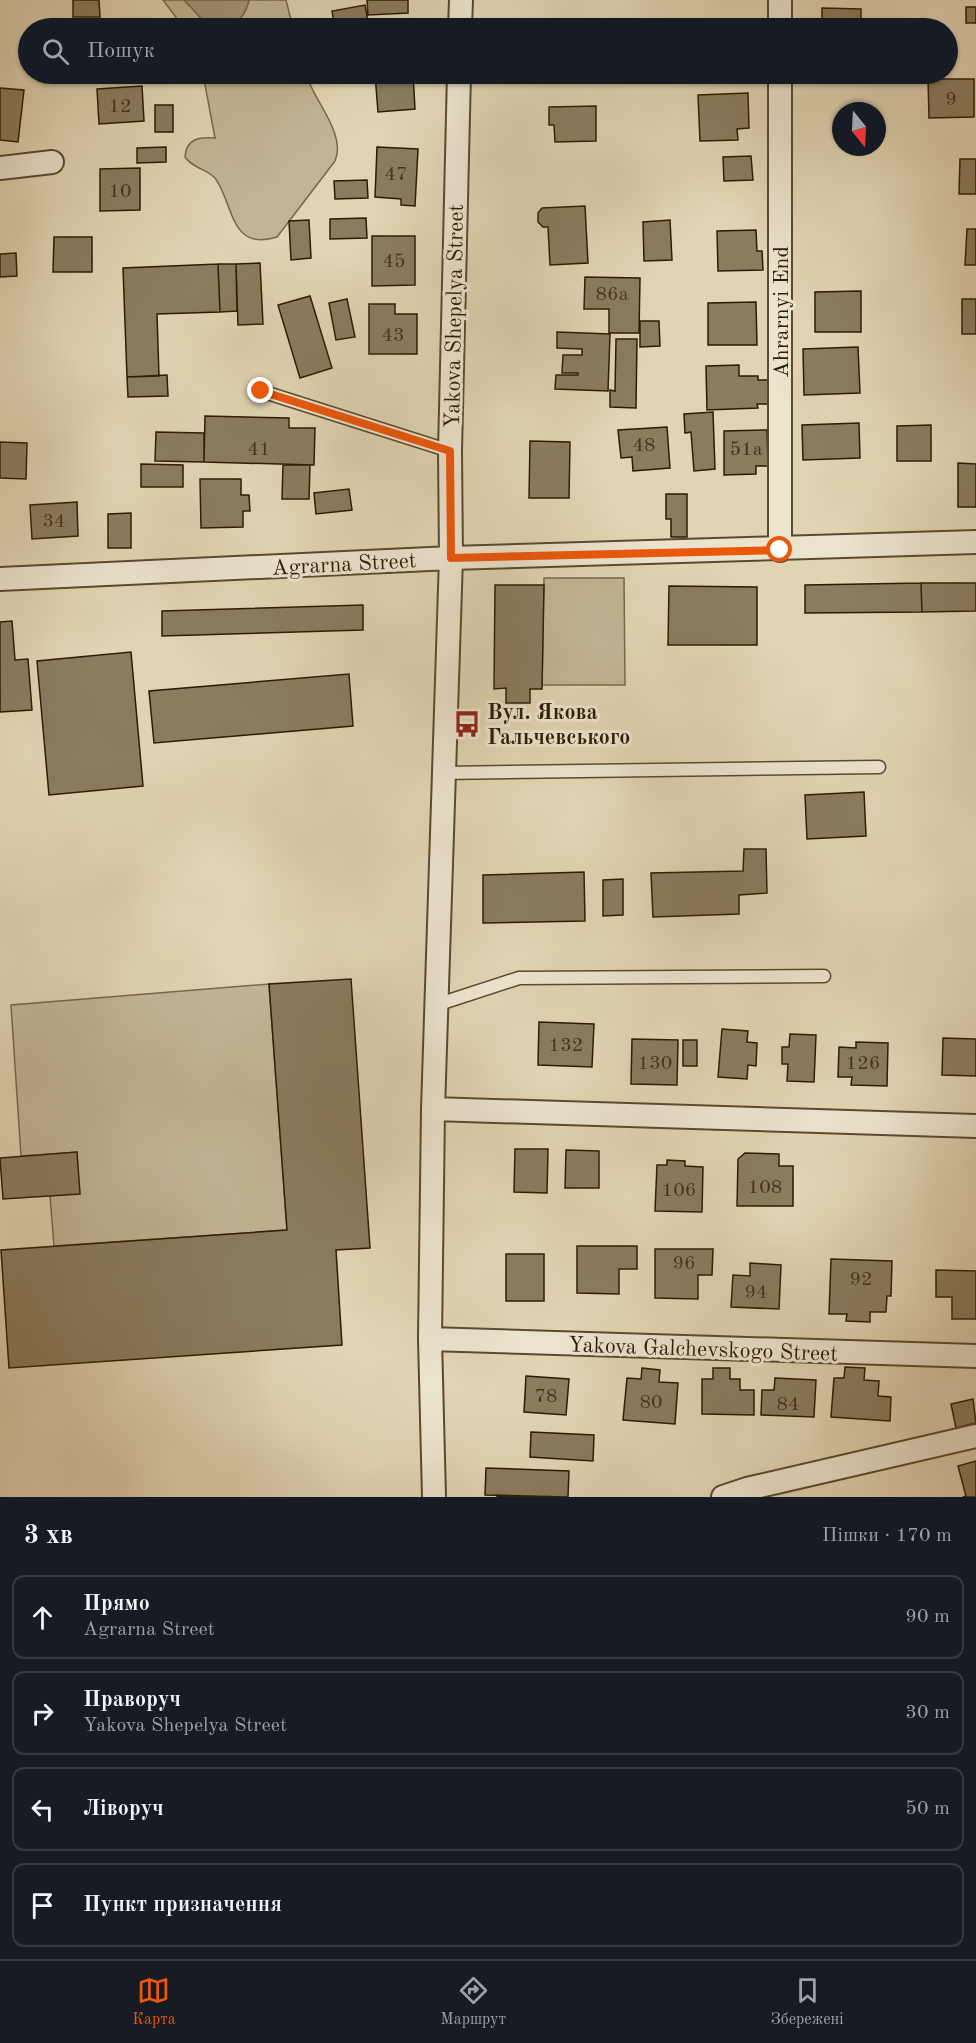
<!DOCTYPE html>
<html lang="uk">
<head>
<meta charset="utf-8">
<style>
  :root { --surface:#171b24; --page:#242831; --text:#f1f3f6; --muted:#9ea1a6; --line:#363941; --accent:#ea580c }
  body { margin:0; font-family:"Old Standard TT",serif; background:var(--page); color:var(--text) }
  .compass { position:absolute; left:832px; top:102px; width:54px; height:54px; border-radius:50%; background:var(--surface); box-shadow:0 2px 4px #0004; rotate:162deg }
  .stop { position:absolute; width:18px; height:18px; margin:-14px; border:4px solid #ea580c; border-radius:50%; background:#fff }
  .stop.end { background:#ea580c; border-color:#fff; box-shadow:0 2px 6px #0008 }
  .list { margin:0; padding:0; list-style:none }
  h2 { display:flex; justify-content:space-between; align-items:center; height:78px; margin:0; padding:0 24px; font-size:26px }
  h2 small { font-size:20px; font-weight:400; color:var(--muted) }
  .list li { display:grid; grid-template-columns:39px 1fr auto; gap:18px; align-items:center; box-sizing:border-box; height:84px; margin:0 12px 12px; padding:0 12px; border:2px solid var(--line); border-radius:12px }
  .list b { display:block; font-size:22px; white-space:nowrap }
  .list p { margin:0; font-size:20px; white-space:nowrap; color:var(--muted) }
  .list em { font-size:20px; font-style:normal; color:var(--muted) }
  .icon { flex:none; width:33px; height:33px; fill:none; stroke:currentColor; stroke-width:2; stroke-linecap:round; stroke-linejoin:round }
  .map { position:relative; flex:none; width:976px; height:1497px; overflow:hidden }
  .search { position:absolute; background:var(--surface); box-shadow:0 2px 4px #0004; left:18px; right:18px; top:18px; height:66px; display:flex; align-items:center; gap:15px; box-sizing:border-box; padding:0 21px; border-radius:33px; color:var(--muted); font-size:22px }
  .sheet { height:462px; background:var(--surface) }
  nav { display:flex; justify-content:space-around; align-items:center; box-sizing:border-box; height:84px; border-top:2px solid var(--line); background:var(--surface); font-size:16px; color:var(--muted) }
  nav a { display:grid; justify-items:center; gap:3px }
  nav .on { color:var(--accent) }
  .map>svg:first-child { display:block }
  .green { fill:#c2b595; stroke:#77684c; stroke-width:1.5 }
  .water { fill:#a39577; stroke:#736549; stroke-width:1.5 }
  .building { fill:#8a7c5f; stroke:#2c1c03; stroke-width:1.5 }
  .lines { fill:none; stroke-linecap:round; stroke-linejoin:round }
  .lane-casing { stroke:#594a2f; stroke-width:15 }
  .street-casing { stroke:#594a2f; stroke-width:26 }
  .lane { stroke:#ece3ce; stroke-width:12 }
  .street { stroke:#ece3ce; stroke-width:22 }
  .route { stroke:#ea580c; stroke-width:8 }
  .labels { text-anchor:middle; stroke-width:6; stroke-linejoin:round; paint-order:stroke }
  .number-label { font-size:20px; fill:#44341a }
  .street-label { font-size:22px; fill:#2c1c03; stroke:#ece3ce }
  .poi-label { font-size:22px; font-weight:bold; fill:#2c1c03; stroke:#ece3ce; text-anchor:start }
</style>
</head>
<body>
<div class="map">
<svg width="976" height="1497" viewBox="0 0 976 1497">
  <rect width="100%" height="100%" fill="#e1d4b3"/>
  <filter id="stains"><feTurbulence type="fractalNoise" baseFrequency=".00333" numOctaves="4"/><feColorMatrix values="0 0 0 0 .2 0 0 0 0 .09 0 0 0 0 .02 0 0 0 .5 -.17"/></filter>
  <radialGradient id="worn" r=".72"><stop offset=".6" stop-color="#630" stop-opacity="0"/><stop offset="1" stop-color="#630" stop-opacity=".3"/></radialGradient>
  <path class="green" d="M163,0H286L293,28H184Z
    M203,74H306C313,100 347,134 335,161L277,237C229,252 234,203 215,178C207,169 192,168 185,157C186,138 200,137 215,138Z
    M544,578H624L625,685H542Z
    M269,984L287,1230L54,1246L50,1196L77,1152L21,1156L11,1005Z"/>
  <path class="water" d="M184,0H249C247,12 240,21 230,28H210Z"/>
  <path class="building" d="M73,0H99L100,17H73Z
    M367,0H408V13L368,15Z
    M365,5L369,28H335L332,11Z
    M966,7H976V23H966Z
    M822,8L861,9V22L822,21Z
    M45,74H83V78H45Z
    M375,74H413L415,109L378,112Z
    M666,74H744L683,76V82H666Z
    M928,79H974V117L929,118Z
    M142,86L144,121L99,124L97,89Z
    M0,88L24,90L18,142L0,140Z
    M748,93L749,128L737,129L738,140L700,141L698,95Z
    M155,105H173V132H155Z
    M596,106V141L555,142L554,125H549V107Z
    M166,147V162L137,163V148Z
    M377,147L418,149L415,206L401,205V199L375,197Z
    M751,156L753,180L724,181L723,157Z
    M960,159H976V194H959Z
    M140,168V210L100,211V169Z
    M367,180L368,198L335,199L334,181Z
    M585,206L588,263L550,265L548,227H543L538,222V213L542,208Z
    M366,218L367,238L330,239V219Z
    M309,220L311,258L291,260L289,221Z
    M670,220L672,260L644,261L643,222Z
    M967,229H976V265H965Z
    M756,230L757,251H762L763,270L718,271L717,231Z
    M372,236H415V285L372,286Z
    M54,237H92V272H53Z
    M16,253L17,276L0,277V254Z
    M260,263L263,324L238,325L236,264Z
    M218,264H236L237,311L220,312Z
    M218,264L220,312L157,314L159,376L127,377L123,268Z
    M585,277L640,278L639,333H609V309H584Z
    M861,291V332H815V292Z
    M310,296L332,368L300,378L278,305Z
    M347,299L355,337L336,340L329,303Z
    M962,299H976V334H962Z
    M756,302L757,345H708V303Z
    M369,304H395V314H417V354H369Z
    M640,321H659L660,346L640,347Z
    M557,332L610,334L608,391L555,389L556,375H578V373H562L563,355H582V349L557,348Z
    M616,339H637L636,408L610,407V390L615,391Z
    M858,347L860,393L804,395L803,349Z
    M739,365V376H758V380H769L770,404H757L758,408L707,410L706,366Z
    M167,375L168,396L128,397L127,377Z
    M713,412L715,469L694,471L691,432L685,433L684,414Z
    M205,416L289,418V428H315L314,465L204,462Z
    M859,423L860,458L803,460L802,425Z
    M931,425V461H897V426Z
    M667,427L670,468L633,471L632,457L621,458L618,430Z
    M767,430L768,466H756V474L724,475V431Z
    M156,432L204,433V462L155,461Z
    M530,441L570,442L569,498H529Z
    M0,442L27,443L26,479L0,478Z
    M958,463L976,464V507H958Z
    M141,464L183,465V487H141Z
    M283,465H310L309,499H282Z
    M200,479H241V495H249L250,511H243V527L201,528Z
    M349,489L352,510L316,514L314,493Z
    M666,494H687V537H671V519H666Z
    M77,502L78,536L32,539L30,505Z
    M131,513V548H108V514Z
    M921,583H976V611L922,612Z
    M921,583L922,612L805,613V585Z
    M495,585H544L542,689H530V703H506V688L494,689Z
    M669,586L757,587V645H668Z
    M363,605V630L162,636V611Z
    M12,621L15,660L28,659L32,710L0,712V622Z
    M131,652L143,786L49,795L37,661Z
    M349,674L353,726L154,743L149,691Z
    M864,792L866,836L807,839L805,795Z
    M744,849H766L767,893L739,895V914L653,917L651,873L743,871Z
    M584,872L585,921L483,923V875Z
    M623,879V915L603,916V880Z
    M351,979L370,1248L336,1250L342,1345L9,1368L1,1250L287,1230L269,984Z
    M539,1022L594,1024L592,1067L538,1065Z
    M722,1029L748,1031L747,1042L757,1043L756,1066L748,1065L747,1079L718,1077Z
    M790,1034L816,1035L814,1082L787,1081L788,1064H782V1047H789Z
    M943,1038L976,1039V1076L942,1075Z
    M632,1039L678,1040L677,1085L631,1084Z
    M683,1040H697V1066H683Z
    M856,1042L888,1043L887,1086L851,1085L852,1077H838L839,1047L856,1048Z
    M515,1149H548L547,1193L514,1192Z
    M566,1150L599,1151V1188H565Z
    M77,1152L80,1194L3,1199L0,1158Z
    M745,1153L779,1154V1166H793V1206H737L738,1159Z
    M667,1160L685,1161V1166L703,1167L702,1212L655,1211L657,1165H667Z
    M577,1246H637V1269H619V1294L577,1293Z
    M655,1249H713L712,1275H698V1299L655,1298Z
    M506,1254H544V1301H506Z
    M831,1259L892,1261L891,1296H887L886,1312H870V1322L846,1321L847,1314H829Z
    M750,1263L781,1265L779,1309L731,1307L733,1275L750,1276Z
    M936,1270L976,1271V1319H952V1297H936Z
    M845,1367L865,1368L864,1380L879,1381L878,1396L891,1397L890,1421L831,1417L834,1378H844Z
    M642,1368L660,1370L659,1382L678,1383L675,1424L623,1420L627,1378L641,1379Z
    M713,1368H730V1379H740V1390H754V1415L702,1414V1379H713Z
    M526,1376L569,1379L566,1415L524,1412Z
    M775,1378L816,1380L814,1417L761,1415L762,1390H774Z
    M973,1399L976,1423L956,1428L951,1404Z
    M531,1432L594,1435L593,1461L530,1457Z
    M976,1461V1497H963L966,1496L958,1466Z
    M486,1468L569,1471L568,1497L485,1495Z
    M497,1495L549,1497H497Z"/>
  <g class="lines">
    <defs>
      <path id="lane" d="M261,391L450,451
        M443,773L879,767
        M436,1005L519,978L824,976"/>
      <path id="street" d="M460,28L461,0
        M780,28V0
        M0,168L52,162
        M780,550V74
        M0,579L451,558L976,542
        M433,1109L976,1126
        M430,1339L976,1356
        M434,1497L430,1339L433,1109L451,558L450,451L459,74
        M723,1497L747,1489L976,1436"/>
    </defs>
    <use href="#lane" class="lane-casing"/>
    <use href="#street" class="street-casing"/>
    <use href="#lane" class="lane"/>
    <use href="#street" class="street"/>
  </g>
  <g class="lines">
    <path class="route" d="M261,391L450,451L451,558L780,550"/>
  </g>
  <defs>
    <symbol id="bus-bare" viewBox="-9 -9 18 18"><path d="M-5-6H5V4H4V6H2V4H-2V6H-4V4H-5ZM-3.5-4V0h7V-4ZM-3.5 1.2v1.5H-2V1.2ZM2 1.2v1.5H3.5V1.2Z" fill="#8f2418" stroke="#ece3ce" stroke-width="2.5" paint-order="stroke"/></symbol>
  </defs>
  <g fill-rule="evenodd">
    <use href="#bus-bare" x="448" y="705" width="38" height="38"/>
  </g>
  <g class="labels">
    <g class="number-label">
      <text x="951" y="105">9</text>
      <text x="120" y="112">12</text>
      <text x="396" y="180">47</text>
      <text x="120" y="197">10</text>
      <text x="394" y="267">45</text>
      <text x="612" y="300">86а</text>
      <text x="393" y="341">43</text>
      <text x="644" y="451">48</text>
      <text x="259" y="455">41</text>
      <text x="746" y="455">51а</text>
      <text x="54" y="527">34</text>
      <text x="566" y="1051">132</text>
      <text x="655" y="1069">130</text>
      <text x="863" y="1069">126</text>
      <text x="765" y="1193">108</text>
      <text x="679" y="1196">106</text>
      <text x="684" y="1269">96</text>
      <text x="861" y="1285">92</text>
      <text x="756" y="1298">94</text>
      <text x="546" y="1402">78</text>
      <text x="651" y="1408">80</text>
      <text x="788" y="1410">84</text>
    </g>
    <g class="street-label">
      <text transform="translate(780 312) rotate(-90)" y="8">Ahrarnyi End</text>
      <text transform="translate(453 316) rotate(-89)" y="8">Yakova Shepelya Street</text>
      <text transform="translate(344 563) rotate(-3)" y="8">Agrarna Street</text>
      <text transform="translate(703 1348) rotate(2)" y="8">Yakova Galchevskogo Street</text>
    </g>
    <g class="poi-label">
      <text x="487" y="719">Вул. Якова<tspan x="487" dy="25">Гальчевського</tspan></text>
    </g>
  </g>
  <rect width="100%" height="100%" filter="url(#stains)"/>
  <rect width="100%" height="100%" fill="url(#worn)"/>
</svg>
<svg class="compass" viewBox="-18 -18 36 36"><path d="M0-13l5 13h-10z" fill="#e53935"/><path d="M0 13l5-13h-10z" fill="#9ea1a6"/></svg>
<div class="stop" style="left:780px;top:550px"></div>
<div class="stop end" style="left:261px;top:391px"></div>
<div class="search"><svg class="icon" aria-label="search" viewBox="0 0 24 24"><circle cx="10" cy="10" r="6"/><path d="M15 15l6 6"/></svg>Пошук</div>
</div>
<section class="sheet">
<h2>3 хв<small>Пішки · 170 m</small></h2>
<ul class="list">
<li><svg class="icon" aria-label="ahead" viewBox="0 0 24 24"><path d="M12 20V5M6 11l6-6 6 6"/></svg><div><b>Прямо</b><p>Agrarna Street</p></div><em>90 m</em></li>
<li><svg class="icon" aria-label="right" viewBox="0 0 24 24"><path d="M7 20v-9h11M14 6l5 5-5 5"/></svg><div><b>Праворуч</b><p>Yakova Shepelya Street</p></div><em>30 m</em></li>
<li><svg class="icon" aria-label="left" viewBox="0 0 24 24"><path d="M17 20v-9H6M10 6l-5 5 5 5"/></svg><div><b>Ліворуч</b></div><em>50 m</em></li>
<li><svg class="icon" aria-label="arrive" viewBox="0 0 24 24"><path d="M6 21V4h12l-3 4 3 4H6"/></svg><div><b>Пункт призначення</b></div></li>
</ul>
</section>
<nav>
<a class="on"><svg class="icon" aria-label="map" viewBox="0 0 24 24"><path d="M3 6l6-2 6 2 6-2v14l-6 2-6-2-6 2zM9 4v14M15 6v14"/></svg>Карта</a>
<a><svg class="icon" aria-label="directions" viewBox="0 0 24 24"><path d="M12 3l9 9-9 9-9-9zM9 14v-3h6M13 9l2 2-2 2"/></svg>Маршрут</a>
<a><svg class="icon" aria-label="saved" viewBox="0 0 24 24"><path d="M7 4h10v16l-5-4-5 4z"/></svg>Збережені</a>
</nav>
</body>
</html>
